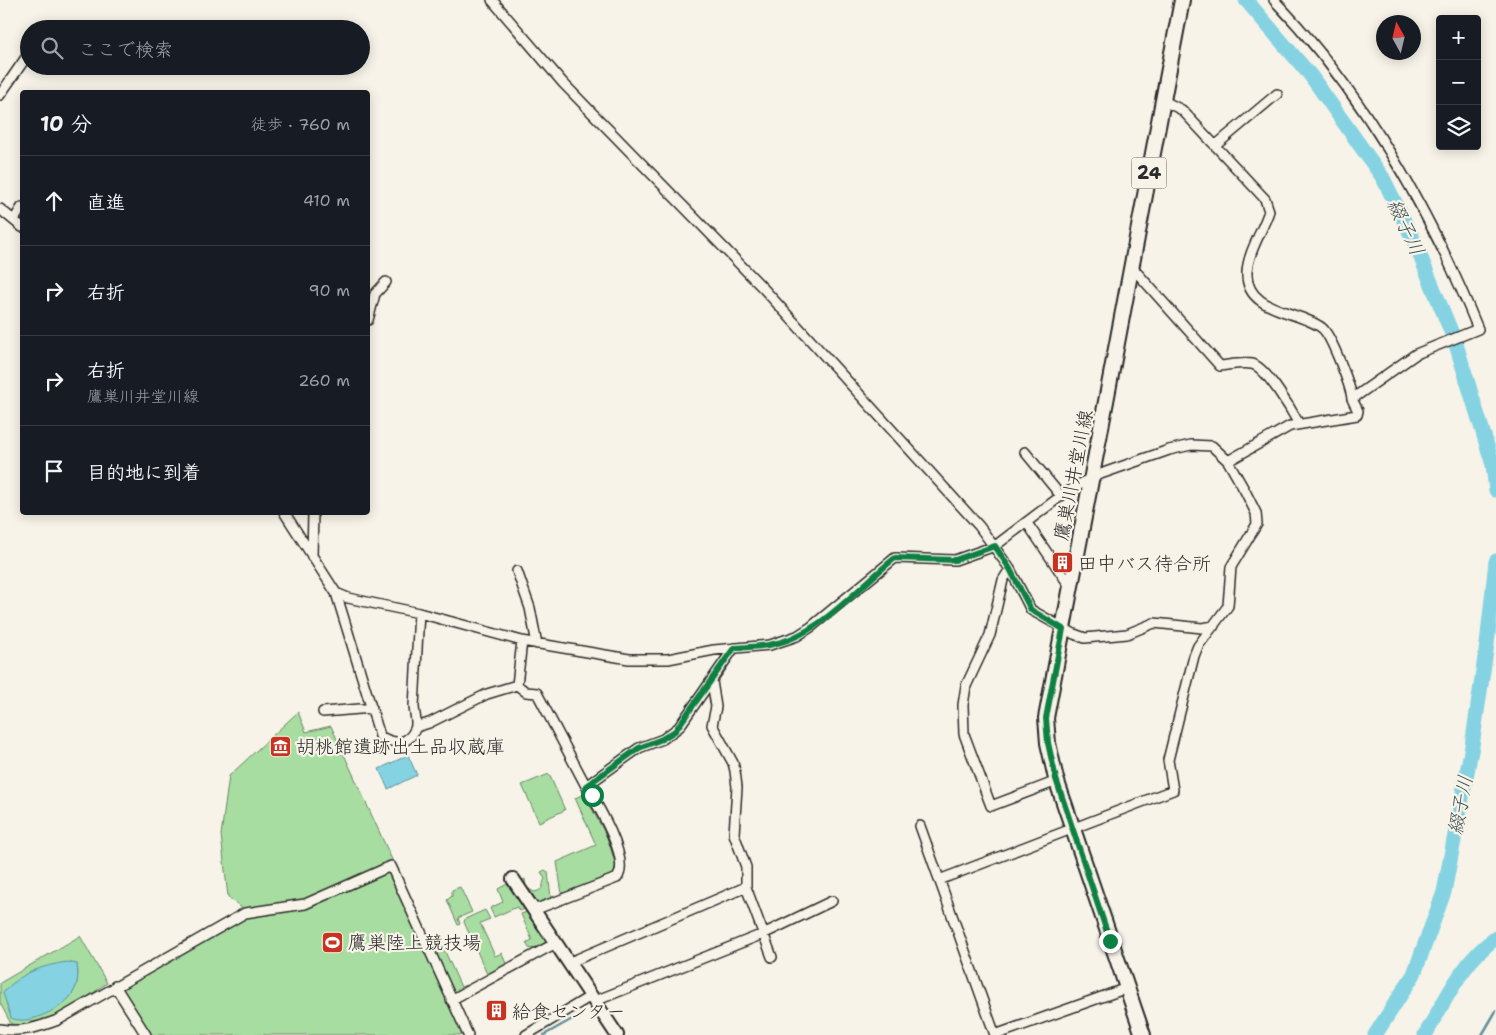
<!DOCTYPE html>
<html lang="ja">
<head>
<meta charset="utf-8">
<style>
  :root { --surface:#171b24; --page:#20242c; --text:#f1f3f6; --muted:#9ea1a6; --line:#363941 }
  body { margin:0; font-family:"Shantell Sans","Klee One",sans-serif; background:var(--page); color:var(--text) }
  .controls { position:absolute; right:15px; top:15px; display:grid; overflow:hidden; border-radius:5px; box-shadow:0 2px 12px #0003 }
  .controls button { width:45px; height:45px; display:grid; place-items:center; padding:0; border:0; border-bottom:1px solid var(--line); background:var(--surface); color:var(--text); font:25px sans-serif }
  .compass { position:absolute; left:1376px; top:15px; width:45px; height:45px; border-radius:50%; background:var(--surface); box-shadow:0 2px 12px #0003; rotate:352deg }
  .stop { position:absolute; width:15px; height:15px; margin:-11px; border:4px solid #0b8043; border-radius:50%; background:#fff }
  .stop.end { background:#0b8043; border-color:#fff; box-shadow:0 1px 5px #0008 }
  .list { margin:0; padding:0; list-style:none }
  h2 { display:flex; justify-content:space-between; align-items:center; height:65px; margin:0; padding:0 20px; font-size:21px }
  h2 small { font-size:16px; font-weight:400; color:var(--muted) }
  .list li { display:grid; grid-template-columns:32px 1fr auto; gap:15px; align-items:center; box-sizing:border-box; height:90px; padding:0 20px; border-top:1px solid var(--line) }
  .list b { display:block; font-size:19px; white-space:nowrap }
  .list p { margin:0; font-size:16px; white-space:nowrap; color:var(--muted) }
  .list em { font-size:16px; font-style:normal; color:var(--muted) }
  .icon { flex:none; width:28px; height:28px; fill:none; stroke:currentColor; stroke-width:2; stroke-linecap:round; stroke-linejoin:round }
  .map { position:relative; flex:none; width:1496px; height:1035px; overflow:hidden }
  .search { position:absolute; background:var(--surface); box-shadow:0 2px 12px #0003; left:20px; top:20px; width:350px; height:55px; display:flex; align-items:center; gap:12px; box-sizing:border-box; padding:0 18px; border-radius:28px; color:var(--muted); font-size:19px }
  .panel { position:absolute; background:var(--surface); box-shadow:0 2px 12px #0003; left:20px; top:90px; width:350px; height:425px; border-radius:5px }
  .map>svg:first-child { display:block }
  .green { fill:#a7dda0; stroke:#698466; fill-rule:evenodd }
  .water { fill:#85d3e2; stroke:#619099 }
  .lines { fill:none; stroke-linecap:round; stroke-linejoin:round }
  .stream { stroke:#619099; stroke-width:2.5 }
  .river { stroke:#85d3e2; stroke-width:15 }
  .street-casing { stroke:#2b2b2b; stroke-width:12 }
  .secondary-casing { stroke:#2b2b2b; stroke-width:16 }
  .primary-casing { stroke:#2b2b2b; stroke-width:18 }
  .street { stroke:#f7f3e8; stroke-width:9 }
  .secondary { stroke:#f7f3e8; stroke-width:12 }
  .primary { stroke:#f7f3e8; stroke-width:14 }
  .route { stroke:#0b8043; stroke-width:6 }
  .labels { text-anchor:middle; stroke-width:4.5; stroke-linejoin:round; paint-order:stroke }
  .shield { fill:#f7f3e8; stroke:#686764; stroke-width:1 }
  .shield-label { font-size:18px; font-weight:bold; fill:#2b2b2b }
  .street-label { font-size:19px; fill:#2b2b2b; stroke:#f7f3e8 }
  .poi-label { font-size:19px; fill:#2b2b2b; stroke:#f7f3e8; text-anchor:start }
  .water-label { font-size:20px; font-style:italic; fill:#425559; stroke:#f7f3e8 }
</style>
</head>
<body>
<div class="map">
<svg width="1496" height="1035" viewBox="0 0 1496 1035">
  <rect width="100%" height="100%" fill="#f7f3e8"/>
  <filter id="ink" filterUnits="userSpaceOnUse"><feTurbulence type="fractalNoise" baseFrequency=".02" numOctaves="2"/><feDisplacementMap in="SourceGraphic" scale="10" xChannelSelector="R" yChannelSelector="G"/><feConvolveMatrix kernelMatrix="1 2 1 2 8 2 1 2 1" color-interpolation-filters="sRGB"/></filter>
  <g filter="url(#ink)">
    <path class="green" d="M298,712L306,732L331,726L472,1035H146L115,986L247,912L228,897L221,835L229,776Z
      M549,774L565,810L539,822L522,785Z
      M584,794L607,837L617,868L614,874L562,894L557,862L596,845L575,798Z
      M545,870L548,872L551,898L535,903L521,881L525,879L526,887L534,892C546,890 541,884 545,879L541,872Z
      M507,884L525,909L519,911L517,907L494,917L490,908L503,902L498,889Z
      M460,887L472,912L458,918L460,924L458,925L447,900L452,896V890Z
      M485,910L490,919L480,923L495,956L502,953L506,964L487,974L464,922L465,919Z
      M527,912L546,942L533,949L529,948L526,943L532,940L521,914Z
      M80,936L107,983C78,1003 47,1030 11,1024L0,1003V983ZM77,964C82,997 61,1008 34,1018Z
      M438,936L461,987L466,985L468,987L455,994L433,947Z"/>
    <path class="water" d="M408,755L417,775L388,789L379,769Z
      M67,962L77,964C82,993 65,1006 41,1016C30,1020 21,1022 11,1018L3,993C20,973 41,966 67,962Z"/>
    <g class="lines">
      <path class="stream" d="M1425,1034L1428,1035
        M544,1035L574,1018
        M1482,1035L1496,1011"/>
      <path class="river" d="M1246,0L1311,76L1383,178L1414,241L1455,341L1493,465L1496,490
        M1375,1035L1414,974L1444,892L1472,746L1487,644L1496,561
        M1425,1035C1445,1001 1463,960 1496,938"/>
      <defs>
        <path id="street" d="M492,0L563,83L763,288L979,526L1010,569L1031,610L1074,634L1085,638L1127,634L1154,623L1202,628L1214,626
          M0,95L29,53
          M1162,100L1182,110L1265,199L1269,211C1263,230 1248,252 1247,272C1245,313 1300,310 1322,328C1331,335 1351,387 1352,399
          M1215,146L1277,94
          M0,209L22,227
          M14,220L22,207
          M1131,266L1220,366C1230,365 1242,362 1252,364C1266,367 1292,411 1299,424
          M368,320L375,294L386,282
          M1025,452L1061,496
          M1228,461L1290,426L1357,415L1358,411L1352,399L1416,354L1478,329C1429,209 1364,94 1274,0
          M284,512L336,593L380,736C393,744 408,746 415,729C418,723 414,713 414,706C416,675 417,644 419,613
          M1027,523L1071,588
          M312,557L313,512
          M1010,569L1003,580L990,635L966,686L963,705L964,734L991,806L1057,781
          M517,571L530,608L537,644
          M336,593L348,598L419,613L522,641L629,659H668L714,650L770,645L797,636L811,627L895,558L955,560L995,546L1061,496L1092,477L1169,450L1191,445L1212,446L1228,461L1245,491L1256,513L1257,524L1231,567L1228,606L1198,646L1194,656L1168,760L1173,790L939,880
          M712,681L716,707L712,725L733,763L735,771L737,787L734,834L746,867V887
          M517,685L526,692L537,693L586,786
          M323,712L372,708
          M416,727L429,723L487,694L517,685L522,641
          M920,826L995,1035
          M534,910L617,878C631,860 597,804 586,786L639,748L663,739L679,727L734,648
          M568,963L746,887L772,957
          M115,986L146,1035
          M451,1000L556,943
          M595,1001L763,934L832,901
          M0,1029C21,1033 39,1027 58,1020L245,913L305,904L391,866L468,1035
          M526,1035L591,996
          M995,1035L1127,988"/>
        <path id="secondary" d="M513,879L617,1035"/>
        <path id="primary" d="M1143,1035L1056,779L1048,743L1046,718L1182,0"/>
      </defs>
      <use href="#street" class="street-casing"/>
      <use href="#secondary" class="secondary-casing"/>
      <use href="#primary" class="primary-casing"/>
      <use href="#street" class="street"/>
      <use href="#secondary" class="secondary"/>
      <use href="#primary" class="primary"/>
    </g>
  </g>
  <g class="lines" filter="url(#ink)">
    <path class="route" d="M592,795L586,786L639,748L662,739L675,731L734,648C745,647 757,647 769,645C819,637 857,588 895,558L955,560L995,546L1010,569L1031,610L1063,629L1046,718L1048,743L1056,779L1110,941"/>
  </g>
  <defs>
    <symbol id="building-square" viewBox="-11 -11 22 22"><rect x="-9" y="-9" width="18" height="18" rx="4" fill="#c8321e" stroke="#f7f3e8"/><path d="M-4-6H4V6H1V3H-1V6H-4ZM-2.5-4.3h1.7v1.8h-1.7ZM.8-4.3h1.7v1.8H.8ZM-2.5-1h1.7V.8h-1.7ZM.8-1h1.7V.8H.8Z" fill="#fff"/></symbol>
    <symbol id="museum-square" viewBox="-11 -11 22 22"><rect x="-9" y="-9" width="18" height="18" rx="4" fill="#c8321e" stroke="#f7f3e8"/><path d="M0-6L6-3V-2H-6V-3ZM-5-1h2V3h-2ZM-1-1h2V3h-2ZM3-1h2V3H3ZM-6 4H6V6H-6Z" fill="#fff"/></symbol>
    <symbol id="stadium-square" viewBox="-11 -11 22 22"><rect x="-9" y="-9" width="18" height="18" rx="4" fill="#c8321e" stroke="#f7f3e8"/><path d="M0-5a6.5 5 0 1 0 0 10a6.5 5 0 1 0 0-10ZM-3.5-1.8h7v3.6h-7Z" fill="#fff"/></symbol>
  </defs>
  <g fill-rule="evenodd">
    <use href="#building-square" x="1050" y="550" width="25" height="25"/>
    <use href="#museum-square" x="268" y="734" width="25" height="25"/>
    <use href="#stadium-square" x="320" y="930" width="25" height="25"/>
    <use href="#building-square" x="484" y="998" width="25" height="25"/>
  </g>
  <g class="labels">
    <rect class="shield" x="1131.5" y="157.5" width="35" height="31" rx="4"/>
    <g class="shield-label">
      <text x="1149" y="179">24</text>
    </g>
    <g class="street-label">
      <text transform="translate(1073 475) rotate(-79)" y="7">鷹巣川井堂川線</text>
    </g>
    <g class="poi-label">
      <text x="1078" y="570">田中バス待合所</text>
      <text x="296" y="753">胡桃館遺跡出土品収蔵庫</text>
      <text x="348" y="949">鷹巣陸上競技場</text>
      <text x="512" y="1018">給食センター</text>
    </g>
    <g class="water-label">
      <text transform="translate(1406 227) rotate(65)" y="7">綴子川</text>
      <text transform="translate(1460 805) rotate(-79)" y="7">綴子川</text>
    </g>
  </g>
</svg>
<div class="controls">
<button>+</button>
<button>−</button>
<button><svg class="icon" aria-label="layers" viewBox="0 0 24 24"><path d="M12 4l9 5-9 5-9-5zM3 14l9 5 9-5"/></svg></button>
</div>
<svg class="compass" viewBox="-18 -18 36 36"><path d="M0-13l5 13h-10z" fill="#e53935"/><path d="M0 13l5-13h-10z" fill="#9ea1a6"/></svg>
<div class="stop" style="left:592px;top:795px"></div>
<div class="stop end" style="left:1110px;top:941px"></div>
<div class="search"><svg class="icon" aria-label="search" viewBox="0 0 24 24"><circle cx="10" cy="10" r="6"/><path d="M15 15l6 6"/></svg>ここで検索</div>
<section class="panel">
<h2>10 分<small>徒歩 · 760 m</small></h2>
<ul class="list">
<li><svg class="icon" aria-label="ahead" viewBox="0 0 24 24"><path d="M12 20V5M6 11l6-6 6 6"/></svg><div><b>直進</b></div><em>410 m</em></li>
<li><svg class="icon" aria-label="right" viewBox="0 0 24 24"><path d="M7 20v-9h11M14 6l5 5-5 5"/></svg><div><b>右折</b></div><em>90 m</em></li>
<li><svg class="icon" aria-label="right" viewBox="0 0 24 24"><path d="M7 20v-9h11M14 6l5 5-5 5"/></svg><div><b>右折</b><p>鷹巣川井堂川線</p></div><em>260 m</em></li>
<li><svg class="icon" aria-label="arrive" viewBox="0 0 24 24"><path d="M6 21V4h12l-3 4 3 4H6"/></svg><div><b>目的地に到着</b></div></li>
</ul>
</section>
</div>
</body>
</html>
